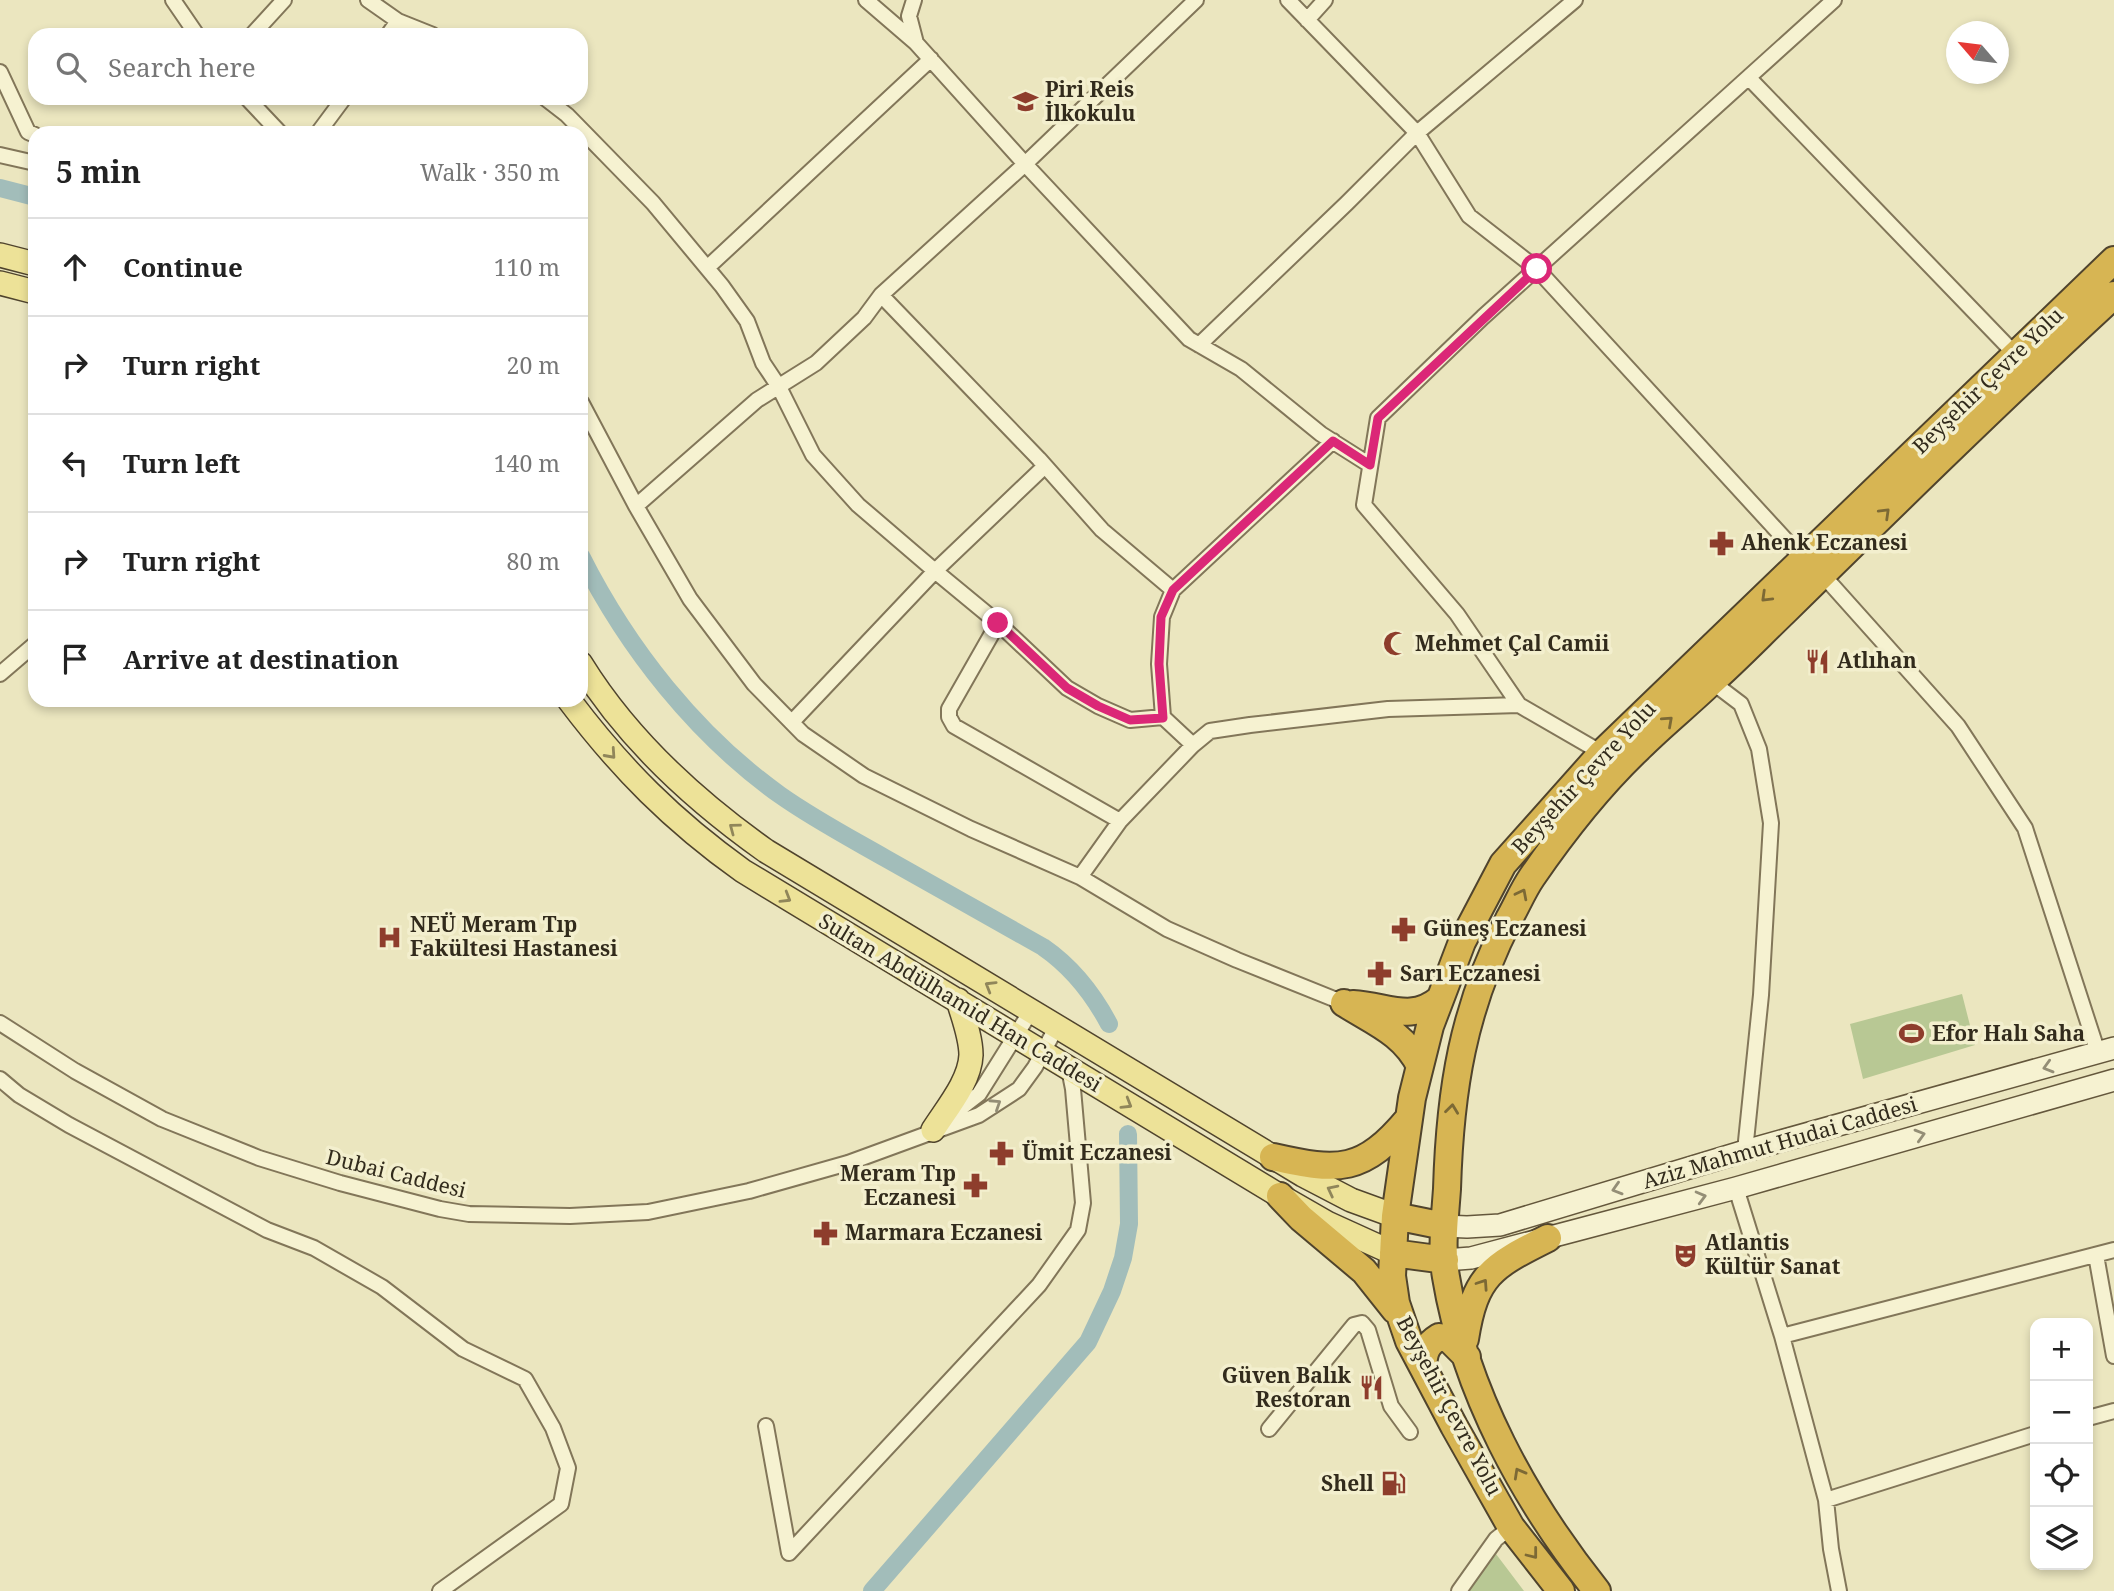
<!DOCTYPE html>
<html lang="en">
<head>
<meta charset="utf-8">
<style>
  :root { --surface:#fff; --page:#f6f6f6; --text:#222; --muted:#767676; --line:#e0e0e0 }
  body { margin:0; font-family:"Noto Serif",serif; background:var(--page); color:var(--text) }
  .controls { position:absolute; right:21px; bottom:21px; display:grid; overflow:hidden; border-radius:14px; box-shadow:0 4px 10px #0003 }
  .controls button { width:63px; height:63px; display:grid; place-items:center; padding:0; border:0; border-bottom:2px solid var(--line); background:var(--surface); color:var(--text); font:35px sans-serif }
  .compass { position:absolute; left:1946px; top:21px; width:63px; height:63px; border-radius:50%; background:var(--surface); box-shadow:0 4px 10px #0003; rotate:298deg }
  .stop { position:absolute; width:21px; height:21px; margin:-16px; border:5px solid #db2777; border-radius:50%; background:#fff }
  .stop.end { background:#db2777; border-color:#fff; box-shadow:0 2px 7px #0008 }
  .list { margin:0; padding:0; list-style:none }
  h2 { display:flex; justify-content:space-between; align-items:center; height:91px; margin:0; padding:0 28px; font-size:30px }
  h2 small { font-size:23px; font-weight:400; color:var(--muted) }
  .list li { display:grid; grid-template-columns:46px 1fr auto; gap:21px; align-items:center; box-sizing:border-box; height:98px; padding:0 28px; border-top:2px solid var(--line) }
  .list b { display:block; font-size:26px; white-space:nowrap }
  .list em { font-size:23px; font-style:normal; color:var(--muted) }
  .icon { flex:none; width:38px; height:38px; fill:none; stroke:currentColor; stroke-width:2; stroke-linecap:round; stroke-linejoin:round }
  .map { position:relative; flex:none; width:2114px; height:1591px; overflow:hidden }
  .search { position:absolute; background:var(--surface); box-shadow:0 4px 10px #0003; left:28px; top:28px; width:560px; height:77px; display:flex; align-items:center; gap:18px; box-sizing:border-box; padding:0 24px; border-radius:21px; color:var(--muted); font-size:26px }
  .panel { position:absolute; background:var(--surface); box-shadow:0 4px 10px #0003; left:28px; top:126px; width:560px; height:581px; border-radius:21px }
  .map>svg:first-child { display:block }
  .green { fill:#b8c894 }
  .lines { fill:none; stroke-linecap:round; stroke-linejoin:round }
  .canal { stroke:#a2bdba; stroke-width:18 }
  .street-casing { stroke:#827659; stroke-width:18 }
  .secondary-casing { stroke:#64573c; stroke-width:24 }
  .primary-casing { stroke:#50442d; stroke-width:26 }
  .highway-casing { stroke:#50442d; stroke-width:30 }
  .street { stroke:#f6f2d1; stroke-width:14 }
  .secondary { stroke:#f6f2d1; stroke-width:21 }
  .primary { stroke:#ede298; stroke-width:23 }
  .highway { stroke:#d7b553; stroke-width:26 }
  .oneway { stroke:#7c6935 }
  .oneway2 { stroke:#90865a }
  .oneway3 { stroke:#948e76 }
  .route { stroke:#db2777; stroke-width:9 }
  .labels { text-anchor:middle; stroke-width:7; stroke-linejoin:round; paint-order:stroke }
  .poi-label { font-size:21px; font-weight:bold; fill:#322b1c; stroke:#f3efce; text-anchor:start }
  .street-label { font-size:21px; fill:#322b1c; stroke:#f3efce }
</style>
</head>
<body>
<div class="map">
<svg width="2114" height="1591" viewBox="0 0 2114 1591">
  <rect width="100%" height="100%" fill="#ebe6bf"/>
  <path class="green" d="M1962,994L1975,1045L1863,1079L1850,1024Z
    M1496,1554L1524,1591H1468Z"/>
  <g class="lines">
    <path class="canal" d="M0,188L35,197
      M581,556C628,649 696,735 780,795C814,819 850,838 885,858C938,888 990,917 1043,947C1072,967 1092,992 1109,1024
      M872,1591L1088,1342L1112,1291L1123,1258L1129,1224L1128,1134"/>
    <defs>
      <path id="street" d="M173,0L197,35
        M368,0L398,21L433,35
        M866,0L916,43
        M914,0L909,16L916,43L1025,164L1189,339L1241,369L1321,434L1370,465
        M1575,0L1417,133L1469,216L1537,269L1804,560
        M1307,20L1325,0
        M252,35L284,0
        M388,35L398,21
        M0,72L28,132L35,135
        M1749,78L2016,355
        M247,98L280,133
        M545,98L567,115L653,203L722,286L747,321L763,363L779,387L813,455L858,505L935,571L792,722
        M318,133L344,98
        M0,155L35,163
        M707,268L931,59
        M881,295L1039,459L1102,530L1173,590L1162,617L1159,664L1163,717L1193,745L1120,821L1080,877
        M1199,345L1347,203L1417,133L1288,0
        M581,402L636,506L690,599L754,684L803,734L864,776L971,829L1080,877L1167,929L1237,960L1344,1003
        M1045,466L935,571L998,623L1067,688L1098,706L1130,720L1163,717
        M636,506L757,400L816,363L864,318L881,295L1025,164L1196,0
        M1822,574L1958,726L2025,828L2098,1053
        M1173,590L1333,441
        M998,623L949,709V717L954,726L1120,821
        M0,674L35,644
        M1712,682L1741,704L1759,749L1771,823L1761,995L1745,1151
        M1519,705L1457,614L1364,505L1378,418L1483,317L1834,0
        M1193,745L1210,731L1250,725L1388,709L1519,705L1602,753
        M0,1023L75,1071L162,1119L259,1158L340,1183L440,1209L469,1214L570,1216L648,1212L749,1191L848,1163L979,1115L1019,1089L1035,1067L1057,1026
        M0,1079L19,1095L69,1125L267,1230L314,1248L382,1287L463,1349L525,1379L553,1428L568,1468L561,1504L440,1591
        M948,1118L979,1094L1031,1011
        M1736,1188L1782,1336
        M2096,1255L2114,1356
        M2088,1418L2114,1411
        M766,1426L789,1553L1039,1285L1078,1230L1083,1203L1073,1089L1069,1069
        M1269,1429L1354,1325L1362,1323L1368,1330L1391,1406L1410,1432
        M2035,1434L1826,1500L1782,1336L2114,1250
        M1826,1500L1831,1549L1839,1591
        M1459,1591L1496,1539L1511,1527"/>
      <path id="secondary" d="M1444,1226L1467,1227L1500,1225L1745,1151L2114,1048
        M1445,1260L1471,1258L1736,1188L2114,1080"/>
      <path id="primary" d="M0,255L35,264
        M0,283L35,292
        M581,664C628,740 694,800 766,851L1303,1175L1351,1200L1395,1216
        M569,700C621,769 673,821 743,871L1280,1196L1327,1223L1393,1253
        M933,1130C947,1108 970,1081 971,1055C971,1037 963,1017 958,1000"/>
      <path id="highway" d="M1344,1003C1374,1022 1404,1033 1420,1066
        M1353,1004C1388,1006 1411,1023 1440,999
        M1273,1157C1339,1172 1363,1173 1409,1118
        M1280,1196L1301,1218L1364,1271L1395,1310
        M1395,1216L1444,1226
        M1393,1253L1445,1260
        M1465,1339C1475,1275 1492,1266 1548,1238
        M1423,1367C1424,1352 1426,1345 1439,1337L1449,1339L1467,1357
        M1561,1591L1511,1527L1454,1426L1409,1341L1396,1303L1392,1276L1395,1216L1412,1098L1430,1026L1462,942L1503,864L1602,753L2114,260
        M1597,1591C1525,1501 1465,1392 1446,1277C1441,1248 1445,1218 1447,1189C1450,1089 1463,1009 1509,919C1517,905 1523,890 1532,877C1563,832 1599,786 1639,748C1662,725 1687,705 1710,683C1736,660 1760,635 1785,611C1894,504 2002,398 2114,295"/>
    </defs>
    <use href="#street" class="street-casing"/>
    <use href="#secondary" class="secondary-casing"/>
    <use href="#primary" class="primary-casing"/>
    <use href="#highway" class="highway-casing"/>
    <use href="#street" class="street"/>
    <use href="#secondary" class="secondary"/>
    <use href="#primary" class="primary"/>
    <use href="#highway" class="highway"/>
  </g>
  <defs><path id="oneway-chevron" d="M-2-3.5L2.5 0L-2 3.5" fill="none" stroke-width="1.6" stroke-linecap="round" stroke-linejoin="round" transform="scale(1.75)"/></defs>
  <g class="oneway">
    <use href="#oneway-chevron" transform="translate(1885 513) rotate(-44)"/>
    <use href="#oneway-chevron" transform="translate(1766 597) rotate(136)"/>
    <use href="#oneway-chevron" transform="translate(1668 721) rotate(-42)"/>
    <use href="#oneway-chevron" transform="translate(1522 894) rotate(-63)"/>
    <use href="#oneway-chevron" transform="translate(1452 1109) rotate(-83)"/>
    <use href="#oneway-chevron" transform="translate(1483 1284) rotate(-56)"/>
    <use href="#oneway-chevron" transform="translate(1519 1473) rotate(-119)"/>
    <use href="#oneway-chevron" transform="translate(1533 1554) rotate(52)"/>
  </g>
  <g class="oneway2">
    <use href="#oneway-chevron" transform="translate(611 754) rotate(48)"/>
    <use href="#oneway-chevron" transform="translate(734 828) rotate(-143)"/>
    <use href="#oneway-chevron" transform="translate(786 898) rotate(31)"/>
    <use href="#oneway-chevron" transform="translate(990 986) rotate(-149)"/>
    <use href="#oneway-chevron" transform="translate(1127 1104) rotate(31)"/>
    <use href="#oneway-chevron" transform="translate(1332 1190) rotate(-153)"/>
  </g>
  <g class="oneway3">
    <use href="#oneway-chevron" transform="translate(2048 1067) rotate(164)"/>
    <use href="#oneway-chevron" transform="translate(996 1104) rotate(-33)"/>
    <use href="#oneway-chevron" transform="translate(1920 1135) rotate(-16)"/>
    <use href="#oneway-chevron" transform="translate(1617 1189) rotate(163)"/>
    <use href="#oneway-chevron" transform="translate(1701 1197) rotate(-15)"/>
  </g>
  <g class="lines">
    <path class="route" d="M998,623L1067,688L1098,706L1130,720L1163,718L1159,664L1161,617L1173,590L1333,441L1370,465L1378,418L1537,269"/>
  </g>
  <defs>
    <symbol id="school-bare" viewBox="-9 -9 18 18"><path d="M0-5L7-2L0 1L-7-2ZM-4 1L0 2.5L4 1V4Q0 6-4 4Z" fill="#8e3d2c" stroke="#f3efce" stroke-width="2.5" paint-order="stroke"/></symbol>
    <symbol id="pharmacy-bare" viewBox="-9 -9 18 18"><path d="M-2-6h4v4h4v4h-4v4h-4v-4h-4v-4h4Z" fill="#8e3d2c" stroke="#f3efce" stroke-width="2.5" paint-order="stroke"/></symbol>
    <symbol id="mosque-bare" viewBox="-9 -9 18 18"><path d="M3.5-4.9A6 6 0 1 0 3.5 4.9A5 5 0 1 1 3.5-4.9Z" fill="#8e3d2c" stroke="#f3efce" stroke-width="2.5" paint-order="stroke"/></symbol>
    <symbol id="restaurant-bare" viewBox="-9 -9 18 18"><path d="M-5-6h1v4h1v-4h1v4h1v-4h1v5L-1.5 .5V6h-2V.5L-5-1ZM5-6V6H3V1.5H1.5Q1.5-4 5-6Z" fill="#8e3d2c" stroke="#f3efce" stroke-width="2.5" paint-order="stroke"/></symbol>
    <symbol id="hospital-bare" viewBox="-9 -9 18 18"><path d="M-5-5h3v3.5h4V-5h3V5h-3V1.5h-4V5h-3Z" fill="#8e3d2c" stroke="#f3efce" stroke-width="2.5" paint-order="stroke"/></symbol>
    <symbol id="stadium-bare" viewBox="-9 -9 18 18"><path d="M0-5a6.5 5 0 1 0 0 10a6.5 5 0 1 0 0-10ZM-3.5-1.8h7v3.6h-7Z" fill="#8e3d2c" stroke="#f3efce" stroke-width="2.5" paint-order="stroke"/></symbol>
    <symbol id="theatre-bare" viewBox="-9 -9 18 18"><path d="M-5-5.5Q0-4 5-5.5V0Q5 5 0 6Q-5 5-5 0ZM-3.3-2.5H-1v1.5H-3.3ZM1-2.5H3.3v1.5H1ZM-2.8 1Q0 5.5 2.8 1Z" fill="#8e3d2c" stroke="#f3efce" stroke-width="2.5" paint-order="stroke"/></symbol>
    <symbol id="fuel-bare" viewBox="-9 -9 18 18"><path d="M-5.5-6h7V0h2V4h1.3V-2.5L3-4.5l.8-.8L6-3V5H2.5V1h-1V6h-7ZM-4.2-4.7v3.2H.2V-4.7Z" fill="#8e3d2c" stroke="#f3efce" stroke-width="2.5" paint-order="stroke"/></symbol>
  </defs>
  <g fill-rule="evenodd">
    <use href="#school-bare" x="1008" y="84" width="35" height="35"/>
    <use href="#pharmacy-bare" x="1704" y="526" width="35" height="35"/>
    <use href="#mosque-bare" x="1378" y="626" width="35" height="35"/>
    <use href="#restaurant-bare" x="1800" y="644" width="35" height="35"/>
    <use href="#pharmacy-bare" x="1386" y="912" width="35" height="35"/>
    <use href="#hospital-bare" x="372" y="920" width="35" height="35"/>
    <use href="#pharmacy-bare" x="1362" y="956" width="35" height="35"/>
    <use href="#stadium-bare" x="1894" y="1016" width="35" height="35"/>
    <use href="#pharmacy-bare" x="984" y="1136" width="35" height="35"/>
    <use href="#pharmacy-bare" x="958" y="1168" width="35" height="35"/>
    <use href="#pharmacy-bare" x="808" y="1216" width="35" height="35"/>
    <use href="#theatre-bare" x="1668" y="1238" width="35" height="35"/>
    <use href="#restaurant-bare" x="1354" y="1370" width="35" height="35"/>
    <use href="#fuel-bare" x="1376" y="1466" width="35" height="35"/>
  </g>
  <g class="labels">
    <g class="poi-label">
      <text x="1045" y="97">Piri Reis<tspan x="1045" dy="24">İlkokulu</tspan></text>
      <text x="1741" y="550">Ahenk Eczanesi</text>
      <text x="1415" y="651">Mehmet Çal Camii</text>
      <text x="1837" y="668">Atlıhan</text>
      <text x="410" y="932">NEÜ Meram Tıp<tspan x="410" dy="24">Fakültesi Hastanesi</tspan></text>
      <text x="1423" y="936">Güneş Eczanesi</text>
      <text x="1400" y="981">Sarı Eczanesi</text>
      <text x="1932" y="1041">Efor Halı Saha</text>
      <text x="1022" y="1160">Ümit Eczanesi</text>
      <text x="956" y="1181" text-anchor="end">Meram Tıp<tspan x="956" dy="24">Eczanesi</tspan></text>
      <text x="845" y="1240">Marmara Eczanesi</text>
      <text x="1705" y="1250">Atlantis<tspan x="1705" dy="24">Kültür Sanat</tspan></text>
      <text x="1351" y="1383" text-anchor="end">Güven Balık<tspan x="1351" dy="24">Restoran</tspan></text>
      <text x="1374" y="1491" text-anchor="end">Shell</text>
    </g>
    <g class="street-label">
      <text transform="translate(1988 381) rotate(-44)" y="7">Beyşehir Çevre Yolu</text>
      <text transform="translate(1584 778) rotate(-47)" y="7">Beyşehir Çevre Yolu</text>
      <text transform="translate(960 1003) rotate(31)" y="7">Sultan Abdülhamid Han Caddesi</text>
      <text transform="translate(1780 1143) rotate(-16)" y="7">Aziz Mahmut Hudai Caddesi</text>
      <text transform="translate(396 1174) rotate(14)" y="7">Dubai Caddesi</text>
      <text transform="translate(1449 1406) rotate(62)" y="7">Beyşehir Çevre Yolu</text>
    </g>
  </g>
</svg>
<div class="controls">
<button>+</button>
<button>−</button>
<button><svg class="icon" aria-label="locate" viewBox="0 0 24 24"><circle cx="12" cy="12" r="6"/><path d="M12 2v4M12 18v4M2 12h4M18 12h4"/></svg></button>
<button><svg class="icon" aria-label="layers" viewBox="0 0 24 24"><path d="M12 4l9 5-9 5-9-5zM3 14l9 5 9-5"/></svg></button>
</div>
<svg class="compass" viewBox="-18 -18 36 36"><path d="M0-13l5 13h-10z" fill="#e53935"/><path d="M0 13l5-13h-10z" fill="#767676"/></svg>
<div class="stop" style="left:1537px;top:269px"></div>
<div class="stop end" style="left:998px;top:623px"></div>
<div class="search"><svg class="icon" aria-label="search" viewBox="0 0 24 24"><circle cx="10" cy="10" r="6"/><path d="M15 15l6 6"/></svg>Search here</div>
<section class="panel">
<h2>5 min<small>Walk · 350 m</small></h2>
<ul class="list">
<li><svg class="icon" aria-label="ahead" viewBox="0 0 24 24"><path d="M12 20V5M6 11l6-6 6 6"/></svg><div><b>Continue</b></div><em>110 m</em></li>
<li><svg class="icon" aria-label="right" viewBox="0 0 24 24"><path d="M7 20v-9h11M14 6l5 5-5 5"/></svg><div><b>Turn right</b></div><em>20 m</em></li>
<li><svg class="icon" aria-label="left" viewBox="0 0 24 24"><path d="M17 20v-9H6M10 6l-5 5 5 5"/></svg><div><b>Turn left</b></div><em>140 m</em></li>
<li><svg class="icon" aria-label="right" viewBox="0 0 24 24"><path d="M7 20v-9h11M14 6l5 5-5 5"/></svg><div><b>Turn right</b></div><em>80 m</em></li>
<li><svg class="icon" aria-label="arrive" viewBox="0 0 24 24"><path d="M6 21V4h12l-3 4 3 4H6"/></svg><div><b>Arrive at destination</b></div></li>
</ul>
</section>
</div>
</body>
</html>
